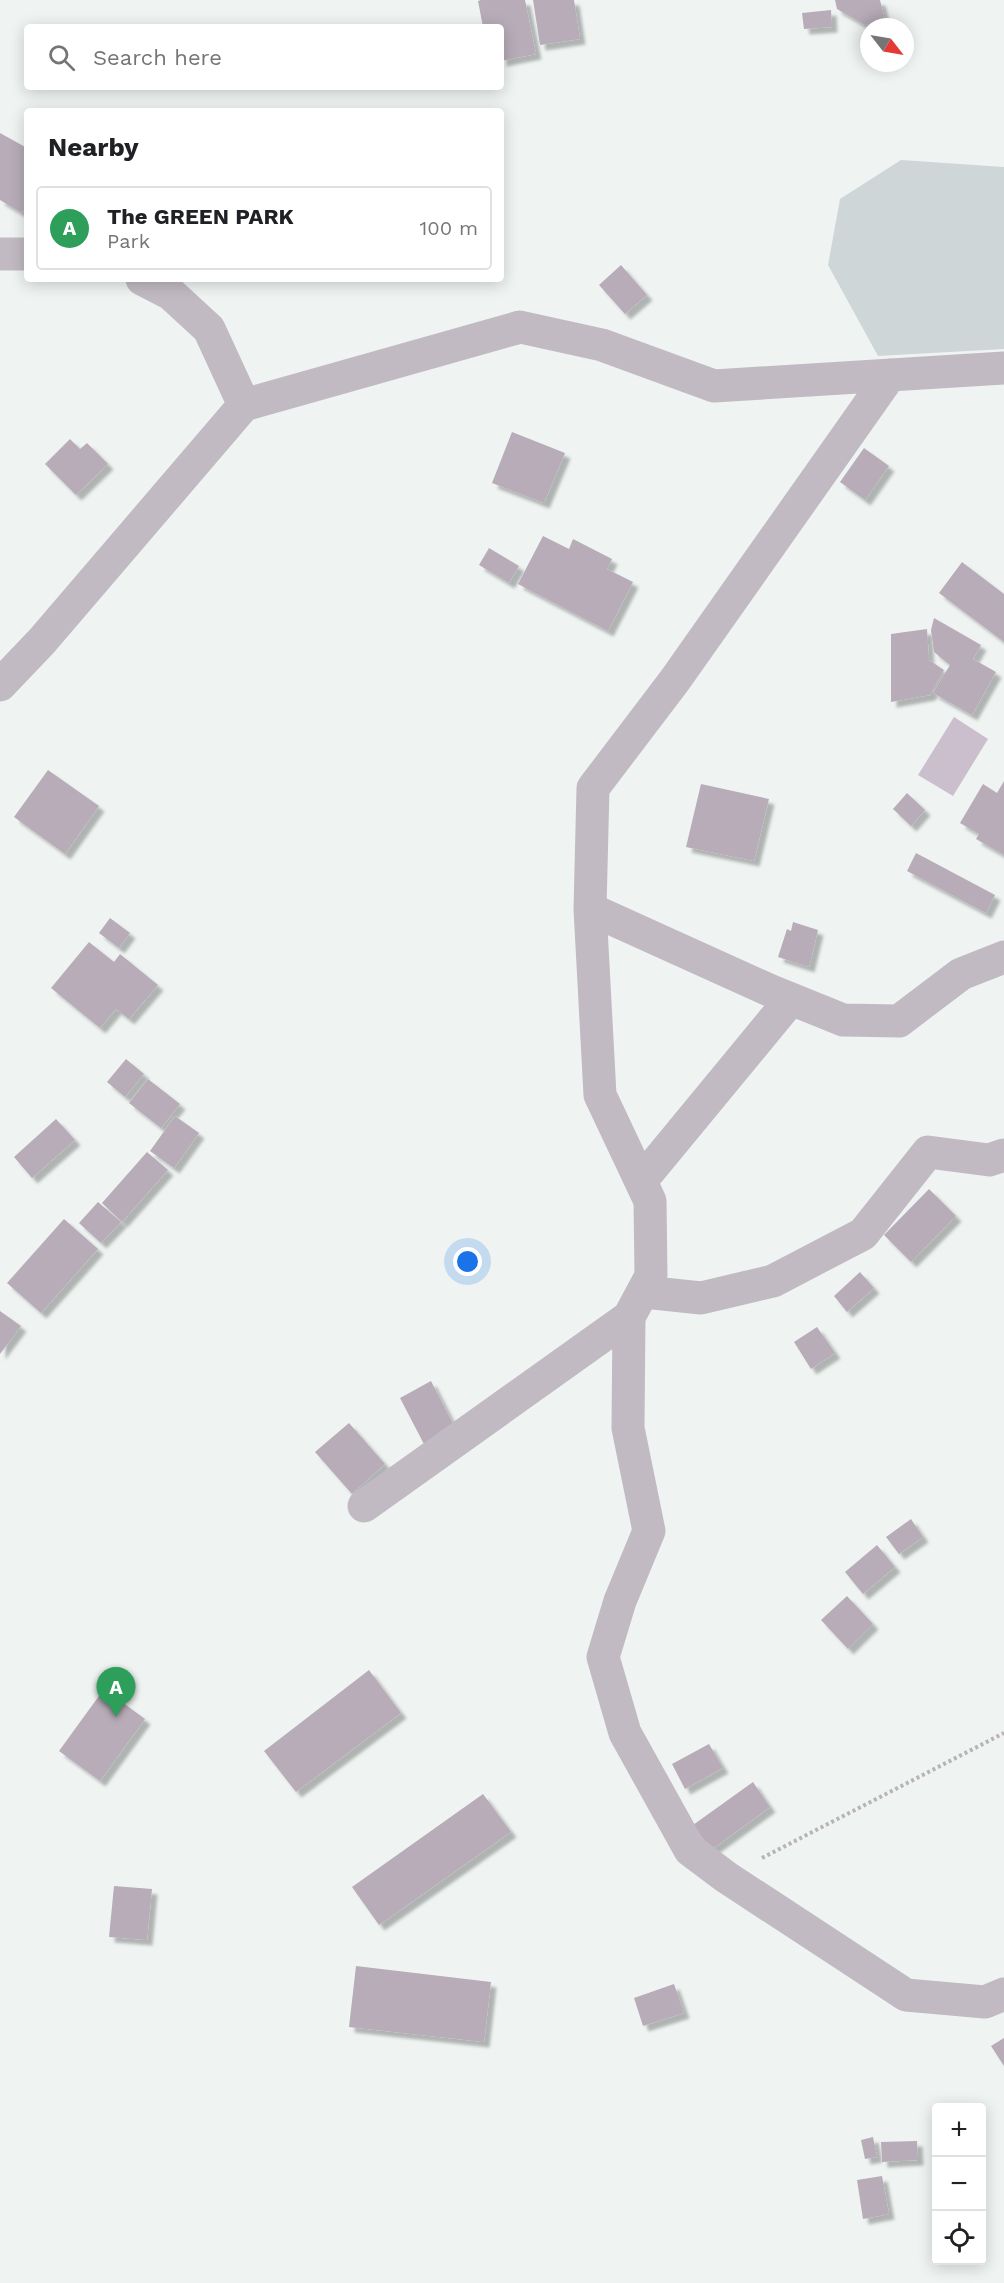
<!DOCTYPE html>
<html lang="en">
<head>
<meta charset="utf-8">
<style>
  :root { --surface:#fff; --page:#f6f6f6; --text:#202124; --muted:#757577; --line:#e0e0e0; --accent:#327624 }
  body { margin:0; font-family:"Work Sans",sans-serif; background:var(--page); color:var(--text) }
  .controls { position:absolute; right:18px; bottom:18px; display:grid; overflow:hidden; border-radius:6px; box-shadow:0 3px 15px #0003 }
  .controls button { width:54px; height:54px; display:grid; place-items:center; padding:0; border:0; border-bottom:2px solid var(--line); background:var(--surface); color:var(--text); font:30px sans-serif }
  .compass { position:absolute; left:860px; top:18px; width:54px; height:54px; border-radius:50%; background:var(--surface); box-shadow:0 3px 15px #0003; rotate:121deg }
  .you { position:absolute; left:468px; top:1262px; width:21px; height:21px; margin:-15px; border:4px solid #fff; border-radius:50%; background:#1a73e8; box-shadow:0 0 0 9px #1a73e833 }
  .badge { display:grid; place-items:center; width:39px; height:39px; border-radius:50%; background:var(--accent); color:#fff; font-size:20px; font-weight:700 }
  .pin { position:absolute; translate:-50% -50px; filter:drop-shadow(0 2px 3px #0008) }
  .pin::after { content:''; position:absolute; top:32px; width:21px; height:18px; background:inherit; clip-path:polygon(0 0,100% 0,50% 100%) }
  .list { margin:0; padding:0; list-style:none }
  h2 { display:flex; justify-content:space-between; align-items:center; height:78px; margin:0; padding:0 24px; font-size:26px }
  h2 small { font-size:20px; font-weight:400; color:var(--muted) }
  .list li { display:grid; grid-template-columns:39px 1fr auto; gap:18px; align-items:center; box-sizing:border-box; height:84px; margin:0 12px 12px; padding:0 12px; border:2px solid var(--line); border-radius:6px }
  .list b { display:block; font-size:22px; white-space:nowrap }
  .list p { margin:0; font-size:20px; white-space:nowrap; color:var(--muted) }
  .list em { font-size:20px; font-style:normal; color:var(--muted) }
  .icon { flex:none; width:33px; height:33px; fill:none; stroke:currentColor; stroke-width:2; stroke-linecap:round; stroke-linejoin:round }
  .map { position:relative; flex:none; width:1004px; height:2283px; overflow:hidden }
  .search { position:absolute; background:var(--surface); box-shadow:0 3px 15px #0003; left:24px; top:24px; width:480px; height:66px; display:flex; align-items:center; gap:15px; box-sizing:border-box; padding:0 21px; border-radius:6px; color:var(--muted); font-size:22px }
  .panel { position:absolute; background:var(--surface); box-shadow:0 3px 15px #0003; left:24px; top:108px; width:480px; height:174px; border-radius:6px }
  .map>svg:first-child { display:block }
  .green { fill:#cfd6d8 }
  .water { fill:#cbbfcd }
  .building { fill:#b7acb8; filter:url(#shadow) }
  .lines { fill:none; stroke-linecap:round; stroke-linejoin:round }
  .path { stroke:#b9b3b9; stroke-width:4; stroke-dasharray:3 3; stroke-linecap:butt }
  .minor { stroke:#c2bac2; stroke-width:33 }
</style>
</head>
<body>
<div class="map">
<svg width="1004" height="2283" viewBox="0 0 1004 2283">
  <defs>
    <filter id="shadow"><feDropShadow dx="5.5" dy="5.5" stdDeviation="1.5" flood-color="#0004"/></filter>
  </defs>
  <rect width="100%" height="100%" fill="#eff4f2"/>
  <path class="green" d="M901,160L1004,167V349L878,356L828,265L840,199Z"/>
  <path class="water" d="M954,717L988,739L953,796L918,775Z"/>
  <path class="building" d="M481,0H525L536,54L501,61V27H483L478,1Z
    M533,0H574L580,39L540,45Z
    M835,0H880L885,20L865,25L837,9Z
    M831,10L832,27L804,29L802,13Z
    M0,133L27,148V205L22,213L0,200Z
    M621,265L647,295L625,314L599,285Z
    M512,432L565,453L544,503L492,483Z
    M70,439L80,449L87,443L108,464L76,495L45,464Z
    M864,448L889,466L865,500L840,482Z
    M543,536L569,549L573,539L612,559L607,569L633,582L608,631L518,584Z
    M489,548L519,566L509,583L479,565Z
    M962,562L1004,594V642L939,593Z
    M934,618L981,645L973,659L996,672L972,715L933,693L950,665L934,652L931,630Z
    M927,629L929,660L944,670L930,695L891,702V634Z
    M48,770L99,806L65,854L14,817Z
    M1004,781V855L976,839L979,834L960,823L983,784L997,793Z
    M701,784L769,799L754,861L686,847Z
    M907,793L925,810L911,826L893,809Z
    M916,853L995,895L986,913L907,871Z
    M110,918L130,933L119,948L99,933Z
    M793,922L818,930L809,967L778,957L787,929L791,931Z
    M89,942L114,962L120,954L158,985L129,1019L116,1009L100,1028L51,988Z
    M126,1059L144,1074L125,1097L107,1082Z
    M148,1079L180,1104L161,1128L129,1103Z
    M175,1116L199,1133L174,1168L150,1151Z
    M56,1119L75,1140L32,1178L14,1157Z
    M147,1152L168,1170L122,1222L102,1203Z
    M929,1189L956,1216L911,1262L884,1235Z
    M98,1202L121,1222L101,1243L79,1223Z
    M64,1219L98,1249L41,1313L7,1283Z
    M860,1272L874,1288L847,1312L834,1296Z
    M0,1311L21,1326L0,1354Z
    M817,1327L835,1353L811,1369L794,1342Z
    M431,1381L456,1430L425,1446L400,1398Z
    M349,1423L385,1464L352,1494L315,1452Z
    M911,1519L923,1537L899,1554L886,1537Z
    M877,1545L895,1567L863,1594L845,1572Z
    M847,1596L873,1624L848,1649L821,1620Z
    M369,1670L401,1713L296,1792L264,1751Z
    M104,1689L145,1719L100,1781L59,1751Z
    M709,1744L723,1768L685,1789L672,1764Z
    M753,1782L770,1807L711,1850L693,1825Z
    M483,1794L511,1832L379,1925L352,1887Z
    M114,1886L152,1889L147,1940L109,1937Z
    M356,1966L491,1982L484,2042L349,2027Z
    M674,1984L684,2013L643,2026L634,1998Z
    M1004,2038V2066L991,2046Z
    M873,2137L877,2157L865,2159L861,2140Z
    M917,2141L918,2160L882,2162L881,2142Z
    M882,2176L889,2214L863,2219L857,2180Z"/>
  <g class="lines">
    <path class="path" d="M762,1858L1004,1733"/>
    <path class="minor" d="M0,254H27
      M142,279L171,294L209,329L244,405
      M890,375L675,680L593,788L590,909L600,1095L650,1201L651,1276L629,1317L628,1428L649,1531L620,1601L603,1657L625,1733L690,1850L726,1877L906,1995L985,2002L1004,1994
      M0,685L42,641L244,405L520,327L602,345L714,386L1004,368
      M590,909L769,990L843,1020L899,1021L961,974L1004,957
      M641,1181L791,999
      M644,1292L701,1298L773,1281L863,1234L928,1152L989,1160L1004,1155
      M364,1506L629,1317"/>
  </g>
</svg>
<div class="controls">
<button>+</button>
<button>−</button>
<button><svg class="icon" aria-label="locate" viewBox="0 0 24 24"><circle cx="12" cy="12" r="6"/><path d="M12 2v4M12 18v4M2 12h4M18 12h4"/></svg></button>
</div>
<svg class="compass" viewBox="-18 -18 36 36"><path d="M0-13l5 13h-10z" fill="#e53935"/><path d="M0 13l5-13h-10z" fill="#757577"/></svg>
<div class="you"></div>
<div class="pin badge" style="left:116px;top:1717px;background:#2e9e5b">A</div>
<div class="search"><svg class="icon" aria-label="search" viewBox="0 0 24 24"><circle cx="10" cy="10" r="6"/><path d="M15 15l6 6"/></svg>Search here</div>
<section class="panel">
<h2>Nearby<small></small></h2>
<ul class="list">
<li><span class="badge" style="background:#2e9e5b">A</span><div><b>The GREEN PARK</b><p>Park</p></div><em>100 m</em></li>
</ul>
</section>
</div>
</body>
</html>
